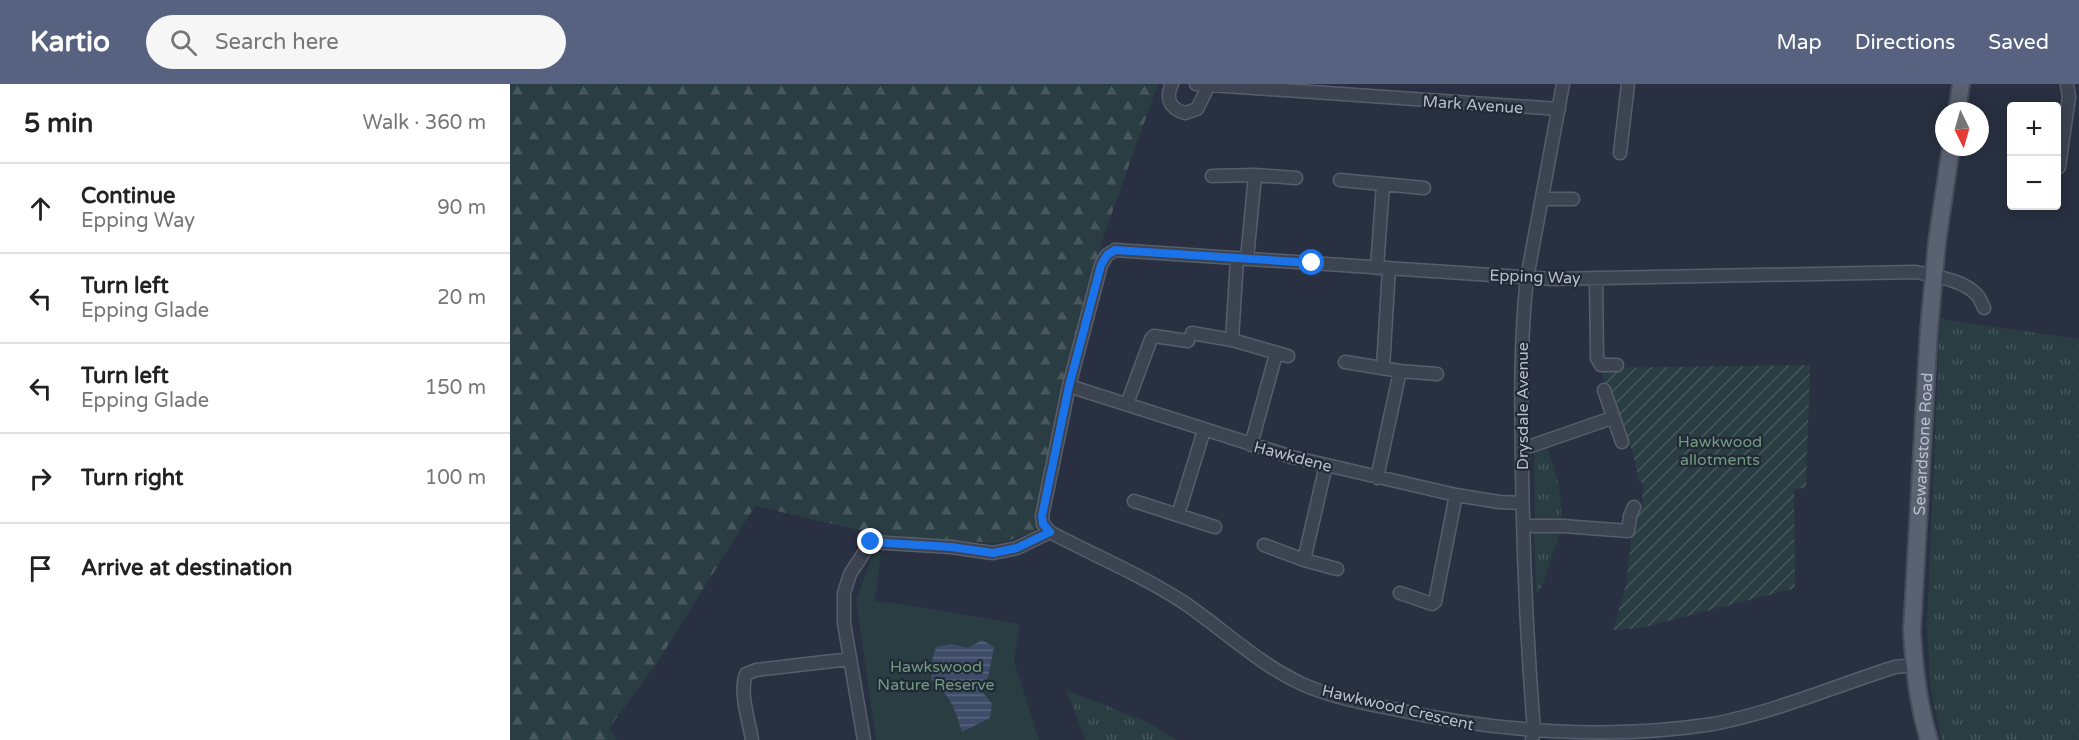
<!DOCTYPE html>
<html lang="en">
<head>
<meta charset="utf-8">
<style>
  :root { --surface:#fff; --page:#f6f6f6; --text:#222; --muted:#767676; --line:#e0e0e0; --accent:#566280 }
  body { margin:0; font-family:"Varela Round",sans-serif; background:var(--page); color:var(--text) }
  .controls { position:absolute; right:18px; top:18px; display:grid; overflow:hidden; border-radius:6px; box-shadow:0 3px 15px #0003 }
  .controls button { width:54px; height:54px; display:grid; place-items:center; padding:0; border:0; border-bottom:2px solid var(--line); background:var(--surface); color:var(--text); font:30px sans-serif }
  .compass { position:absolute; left:1425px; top:18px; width:54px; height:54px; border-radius:50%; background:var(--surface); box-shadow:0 3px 15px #0003; rotate:175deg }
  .stop { position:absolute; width:18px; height:18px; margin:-14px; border:4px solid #1a73e8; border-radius:50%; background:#fff }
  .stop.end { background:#1a73e8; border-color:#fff; box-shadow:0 2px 6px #0008 }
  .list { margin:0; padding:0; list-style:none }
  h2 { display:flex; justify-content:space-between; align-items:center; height:78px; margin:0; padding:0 24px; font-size:26px }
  h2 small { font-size:20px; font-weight:400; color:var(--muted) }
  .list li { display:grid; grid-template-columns:39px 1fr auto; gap:18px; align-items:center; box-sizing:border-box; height:90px; padding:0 24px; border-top:2px solid var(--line) }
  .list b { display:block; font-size:22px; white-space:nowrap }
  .list p { margin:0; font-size:20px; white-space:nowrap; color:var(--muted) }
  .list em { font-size:20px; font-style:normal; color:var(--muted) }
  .icon { flex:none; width:33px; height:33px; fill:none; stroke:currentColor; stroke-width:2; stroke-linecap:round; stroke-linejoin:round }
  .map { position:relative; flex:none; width:1569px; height:656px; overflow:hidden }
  header { display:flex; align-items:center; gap:36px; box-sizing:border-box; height:84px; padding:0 30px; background:var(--accent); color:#fff }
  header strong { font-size:28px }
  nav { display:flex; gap:33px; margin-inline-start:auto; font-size:21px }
  .search { width:420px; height:54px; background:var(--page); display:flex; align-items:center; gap:15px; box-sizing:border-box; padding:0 21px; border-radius:33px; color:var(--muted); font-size:22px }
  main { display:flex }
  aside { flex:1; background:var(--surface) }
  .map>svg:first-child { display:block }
  .grass { fill:url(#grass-tufts) }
  .forest { fill:url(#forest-firs) }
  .park { fill:#2a3d42 }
  .garden { fill:url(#garden-furrows) }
  .water { fill:url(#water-rules) }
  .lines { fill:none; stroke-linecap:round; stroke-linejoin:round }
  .minor-casing { stroke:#575e6b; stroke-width:15 }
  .major-casing { stroke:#464c5a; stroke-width:20 }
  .minor { stroke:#3c4351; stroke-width:12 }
  .major { stroke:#5a6271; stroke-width:16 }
  .route { stroke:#1a73e8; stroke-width:8 }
  .labels { text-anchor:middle; stroke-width:4.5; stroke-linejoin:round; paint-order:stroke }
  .street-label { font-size:16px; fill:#b9becb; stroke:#212836 }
  .park-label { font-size:16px; fill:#719b7f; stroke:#212836 }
</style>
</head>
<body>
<header>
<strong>Kartio</strong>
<div class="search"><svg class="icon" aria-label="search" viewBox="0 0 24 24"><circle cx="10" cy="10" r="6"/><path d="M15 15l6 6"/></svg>Search here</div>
<nav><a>Map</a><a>Directions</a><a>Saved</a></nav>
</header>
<main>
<aside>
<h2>5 min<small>Walk · 360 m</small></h2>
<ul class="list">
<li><svg class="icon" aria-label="ahead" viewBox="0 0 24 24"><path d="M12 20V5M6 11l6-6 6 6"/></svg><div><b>Continue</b><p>Epping Way</p></div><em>90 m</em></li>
<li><svg class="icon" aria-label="left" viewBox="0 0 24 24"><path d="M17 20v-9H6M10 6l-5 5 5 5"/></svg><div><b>Turn left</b><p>Epping Glade</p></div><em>20 m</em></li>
<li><svg class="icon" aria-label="left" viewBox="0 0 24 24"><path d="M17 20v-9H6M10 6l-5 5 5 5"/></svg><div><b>Turn left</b><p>Epping Glade</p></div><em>150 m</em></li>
<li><svg class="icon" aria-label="right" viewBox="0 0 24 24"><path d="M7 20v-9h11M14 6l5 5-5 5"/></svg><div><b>Turn right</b></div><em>100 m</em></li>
<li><svg class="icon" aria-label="arrive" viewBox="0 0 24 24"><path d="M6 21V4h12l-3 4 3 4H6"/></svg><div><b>Arrive at destination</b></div></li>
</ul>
</aside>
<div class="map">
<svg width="1569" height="656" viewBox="0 0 1569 656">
  <defs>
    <pattern id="grass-tufts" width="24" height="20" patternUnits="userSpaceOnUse" patternTransform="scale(1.5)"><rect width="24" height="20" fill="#2a3d42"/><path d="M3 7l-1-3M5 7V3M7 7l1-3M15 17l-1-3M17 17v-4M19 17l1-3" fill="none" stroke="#47575c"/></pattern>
    <pattern id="forest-firs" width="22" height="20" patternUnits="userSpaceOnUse" patternTransform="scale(1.5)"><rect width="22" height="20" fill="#2a3d42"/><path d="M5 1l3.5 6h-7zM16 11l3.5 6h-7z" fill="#47575c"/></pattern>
    <pattern id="garden-furrows" width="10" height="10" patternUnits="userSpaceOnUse" patternTransform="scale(1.5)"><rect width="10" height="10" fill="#2a3d42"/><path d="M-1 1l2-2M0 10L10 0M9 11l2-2" fill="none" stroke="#47575c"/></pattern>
    <pattern id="water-rules" width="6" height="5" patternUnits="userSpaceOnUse" patternTransform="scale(1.5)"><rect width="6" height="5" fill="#3f4c69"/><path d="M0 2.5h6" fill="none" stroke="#59647d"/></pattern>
  </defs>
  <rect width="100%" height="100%" fill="#283041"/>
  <path class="grass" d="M1430,235L1569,255V656H1432L1420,601L1417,539Z
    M1036,361C1046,387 1053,410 1051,439H1025L1024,365Z
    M1024,445H1051L1034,497L1028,508L1026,507Z
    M556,606L635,637L667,656H576Z"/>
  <path class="forest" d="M0,0H648L593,154L554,301L525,447L494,458L485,459L371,451L245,422L147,579L99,644L107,656H0Z"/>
  <path class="park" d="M365,465L371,469L365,517L405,522L510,540L504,577L529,656H366L346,516Z"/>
  <path class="garden" d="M1300,281L1296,404L1284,405L1285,504L1131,544L1103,546L1116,501L1124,430L1132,421L1133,399L1128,397C1126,357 1098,323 1091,284Z"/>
  <path class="water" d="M472,556L484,563L478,594L470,599L474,610L482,620L480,634L452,648C444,622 442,615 422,596L420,583L426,563L442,560L458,564Z"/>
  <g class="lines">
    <defs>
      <path id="minor" d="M662,0C655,14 660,25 675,29L687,25L699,1
        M686,0L1049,25
        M1110,69L1118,0
        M1549,83L1559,13L1557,0
        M702,92L745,91L786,94
        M830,96L914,104
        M1032,115H1063
        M737,175L745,91
        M867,184L873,100
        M1086,194L1087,274L1091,281H1107
        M682,249L722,256L778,272
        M722,256L727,175
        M835,278L890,287L927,290
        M873,284L879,184
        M559,302L782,373L946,411L989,418L1012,419
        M1094,306L1112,358
        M617,320L641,255L644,252L678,257
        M741,361L766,270
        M1012,365L1102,334
        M867,394L890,287
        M624,417L705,443
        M668,431L694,346
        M1013,442H1053L1118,447L1120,432L1124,423
        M754,461L794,476L827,485
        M794,476L816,381
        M890,509L922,520L925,518L946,411
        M1404,581L1385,583C1325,602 1265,628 1203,640C1100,656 986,648 884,625C853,619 821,613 792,600C749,580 715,547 676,520C634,492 585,472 540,448L533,440L532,432L559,302L591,181L597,171L605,166L1042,195L1406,188C1424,192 1454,196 1467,211C1470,214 1472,220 1474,224
        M242,656C239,636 229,609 236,590L246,586L340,575
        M354,656L334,539V509L340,490L361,458L441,463L483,469L507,464L540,448
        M1022,656L1024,647C1017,559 1013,471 1012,382C1011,319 1010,256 1017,194L1053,0"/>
      <g id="major">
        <path d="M1447,27L1451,0"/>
        <path id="s1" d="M1419,656C1408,620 1404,584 1402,547L1419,245L1427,158L1441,63"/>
      </g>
    </defs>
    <use href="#minor" class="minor-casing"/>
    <use href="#major" class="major-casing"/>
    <use href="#minor" class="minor"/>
    <use href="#major" class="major"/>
  </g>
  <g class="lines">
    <path class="route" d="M361,458L441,463L483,469L507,464L540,448L533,440L532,432L559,302L591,181L597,171L605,166L802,179"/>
  </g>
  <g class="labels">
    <g class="street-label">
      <text transform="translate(963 20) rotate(4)" y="6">Mark Avenue</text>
      <text transform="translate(1025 192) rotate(2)" y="6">Epping Way</text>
      <text transform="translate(1012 322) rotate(-90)" y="6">Drysdale Avenue</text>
      <text dy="6" stroke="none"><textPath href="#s1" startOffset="298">Sewardstone Road</textPath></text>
      <text transform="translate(783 372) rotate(15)" y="6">Hawkdene</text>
      <text transform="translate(888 623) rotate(13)" y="6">Hawkwood Crescent</text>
    </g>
    <g class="park-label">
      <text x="1210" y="363">Hawkwood<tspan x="1210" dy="18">allotments</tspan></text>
      <text x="426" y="588">Hawkswood<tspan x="426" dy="18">Nature Reserve</tspan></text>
    </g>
  </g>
</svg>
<div class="controls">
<button>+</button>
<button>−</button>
</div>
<svg class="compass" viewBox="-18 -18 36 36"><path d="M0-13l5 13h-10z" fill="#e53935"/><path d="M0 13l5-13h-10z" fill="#767676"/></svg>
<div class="stop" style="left:802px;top:179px"></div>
<div class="stop end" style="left:361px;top:458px"></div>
</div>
</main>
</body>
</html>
